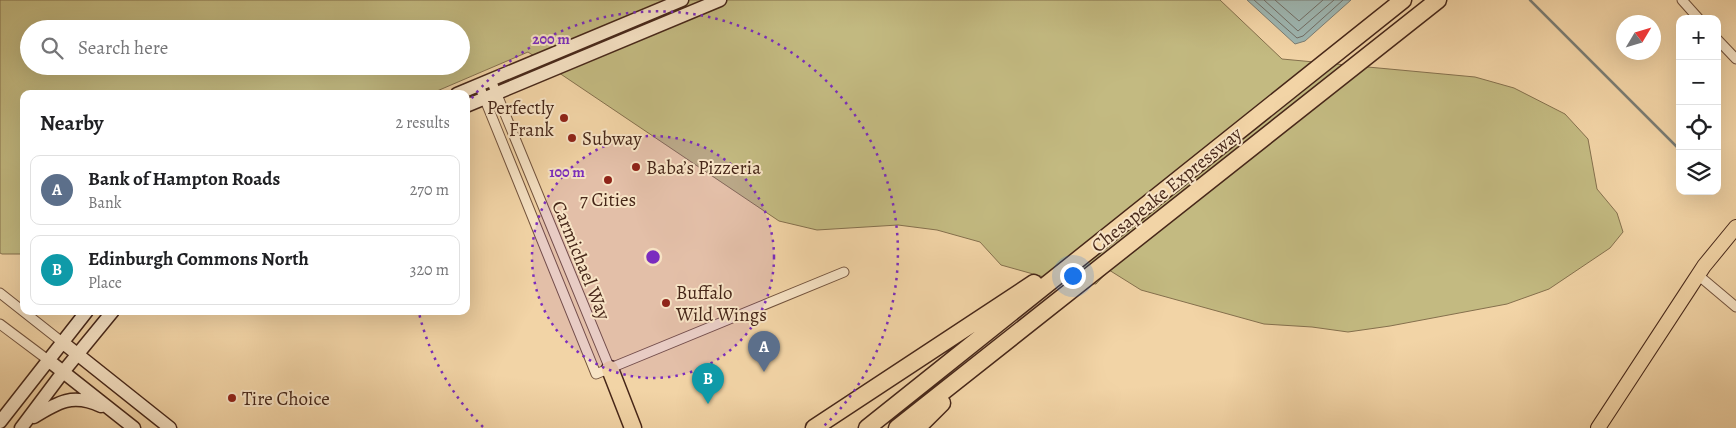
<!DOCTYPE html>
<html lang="en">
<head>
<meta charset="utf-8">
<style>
  :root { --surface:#fff; --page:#f2f2f2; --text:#202124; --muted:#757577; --line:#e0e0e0; --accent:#2563eb }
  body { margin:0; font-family:Alegreya,serif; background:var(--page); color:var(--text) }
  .controls { position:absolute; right:15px; top:15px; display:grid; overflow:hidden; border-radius:10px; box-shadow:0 5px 20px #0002 }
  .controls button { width:45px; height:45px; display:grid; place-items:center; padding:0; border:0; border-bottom:1px solid var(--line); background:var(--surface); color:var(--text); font:25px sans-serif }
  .compass { position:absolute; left:1616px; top:15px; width:45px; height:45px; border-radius:50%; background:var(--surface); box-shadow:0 5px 20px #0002; rotate:52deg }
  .you { position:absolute; left:1072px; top:275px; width:18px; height:18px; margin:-12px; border:4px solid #fff; border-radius:50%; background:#1a73e8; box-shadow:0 0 0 8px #1a73e833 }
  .badge { display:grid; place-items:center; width:32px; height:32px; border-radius:50%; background:var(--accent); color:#fff; font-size:16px; font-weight:700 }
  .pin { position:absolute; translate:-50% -41px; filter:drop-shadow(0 1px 2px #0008) }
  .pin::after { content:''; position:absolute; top:26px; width:18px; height:15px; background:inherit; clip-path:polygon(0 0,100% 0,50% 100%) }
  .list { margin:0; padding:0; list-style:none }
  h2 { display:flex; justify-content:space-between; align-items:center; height:65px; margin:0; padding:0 20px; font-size:21px }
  h2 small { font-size:16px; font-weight:400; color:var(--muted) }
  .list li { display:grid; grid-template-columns:32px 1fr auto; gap:15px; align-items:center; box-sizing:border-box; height:70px; margin:0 10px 10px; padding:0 10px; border:1px solid var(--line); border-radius:10px }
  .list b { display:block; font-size:19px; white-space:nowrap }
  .list p { margin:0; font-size:16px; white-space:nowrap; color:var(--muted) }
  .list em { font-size:16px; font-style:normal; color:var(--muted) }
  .icon { flex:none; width:28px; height:28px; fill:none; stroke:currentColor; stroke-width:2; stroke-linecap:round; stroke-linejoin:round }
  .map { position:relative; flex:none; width:1736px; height:428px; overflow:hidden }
  .search { position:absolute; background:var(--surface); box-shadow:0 5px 20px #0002; left:20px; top:20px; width:450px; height:55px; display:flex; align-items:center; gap:12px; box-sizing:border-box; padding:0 18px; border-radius:28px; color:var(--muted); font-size:19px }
  .panel { position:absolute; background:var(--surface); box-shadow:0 5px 20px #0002; left:20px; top:90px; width:450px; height:225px; border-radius:10px }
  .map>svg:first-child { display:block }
  .green { fill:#c3ba81; stroke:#85704d; fill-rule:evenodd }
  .water { fill:#9eb6b1; stroke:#7b7d74 }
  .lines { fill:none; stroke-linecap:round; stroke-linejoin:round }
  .shore { stroke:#726e65; stroke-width:1 }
  .stream { stroke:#7b7d74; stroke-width:2.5 }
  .street-casing { stroke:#72523c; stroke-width:11 }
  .secondary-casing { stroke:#472719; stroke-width:15 }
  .primary-casing { stroke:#472719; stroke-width:16 }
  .highway-casing { stroke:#472719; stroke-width:19 }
  .street { stroke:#f7e3c5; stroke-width:9 }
  .secondary { stroke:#f7e3c5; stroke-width:12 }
  .primary { stroke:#f2d4a6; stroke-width:14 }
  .highway { stroke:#f2d4a6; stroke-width:16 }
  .ring { fill:none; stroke:#7b2cbf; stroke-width:2.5; stroke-dasharray:2.5 5 }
  .poi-dot { fill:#8f2418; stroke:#f7e3c5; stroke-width:2 }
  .labels { text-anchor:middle; stroke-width:4; stroke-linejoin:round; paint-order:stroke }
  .poi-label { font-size:19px; fill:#472719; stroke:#f7e3c5; text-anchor:start }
  .street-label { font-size:19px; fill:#472719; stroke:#f7e3c5 }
  .centre { fill:#7b2cbf; stroke:#f7e3c5; stroke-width:2.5 }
  .ring-label { font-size:15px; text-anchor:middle; font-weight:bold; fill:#7b2cbf; stroke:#f7e3c5; stroke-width:4; stroke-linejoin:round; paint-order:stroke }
</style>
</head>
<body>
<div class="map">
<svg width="1736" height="428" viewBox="0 0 1736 428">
  <rect width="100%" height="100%" fill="#f2d4a6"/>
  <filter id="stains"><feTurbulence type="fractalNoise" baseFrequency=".004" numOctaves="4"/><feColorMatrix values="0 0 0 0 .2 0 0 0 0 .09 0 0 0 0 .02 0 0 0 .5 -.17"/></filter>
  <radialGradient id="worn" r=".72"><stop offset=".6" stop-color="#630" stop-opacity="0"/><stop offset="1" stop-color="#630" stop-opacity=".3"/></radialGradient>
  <path class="green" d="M0,0H1220L1282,59L1475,77L1514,88L1565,114L1588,139L1597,189L1617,213L1623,232L1610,248L1549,289L1507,304L1390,326L1348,332L1312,327L1264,324L1141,290L1109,270L1096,284L1051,279L1001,265L980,242L937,230L898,225L817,230L779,221L528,52L430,94H24V254H2L0,253ZM29,29H461V66H29Z"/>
  <path class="water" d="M1247,0H1351L1305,41L1295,44Z"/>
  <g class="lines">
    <path class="shore" d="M1254,0L1297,38L1303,36L1343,0
      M1264,0L1298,31L1334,0
      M1275,0L1299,21L1323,0"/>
    <path class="stream" d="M1530,0L1680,150"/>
    <defs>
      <path id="street" d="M1682,0L1699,19
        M1717,39L1736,59
        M491,80L610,369
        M479,85L596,374L844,272
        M1698,275L1736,307
        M0,293L62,342
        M0,324L48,360"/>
      <path id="secondary" d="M457,94L682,0
        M466,106L720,0
        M62,342L170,428
        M48,360L134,428
        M34,417C58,402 73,393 101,406
        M0,422L87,311
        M21,428L63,372L113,311"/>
      <path id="primary" d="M1598,428L1689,289L1704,266L1736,227"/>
      <path id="highway" d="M610,369L633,428
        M814,428L1034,283
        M867,428L1403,0
        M897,428L1438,0
        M917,428L942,403"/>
    </defs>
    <use href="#street" class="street-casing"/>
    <use href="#secondary" class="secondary-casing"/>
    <use href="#primary" class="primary-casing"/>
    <use href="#highway" class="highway-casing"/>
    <use href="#street" class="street"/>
    <use href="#secondary" class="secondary"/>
    <use href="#primary" class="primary"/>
    <use href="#highway" class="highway"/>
  </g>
  <circle cx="653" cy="257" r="121" fill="#7b2cbf" fill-opacity=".12"/>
  <g class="ring">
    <circle cx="653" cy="257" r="121"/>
    <path d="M483 427A241 241 0 0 1 419 313M467 104A241 241 0 1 1 823 427"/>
  </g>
  <g class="poi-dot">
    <circle cx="564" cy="118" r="5"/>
    <circle cx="572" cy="138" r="5"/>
    <circle cx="636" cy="167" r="5"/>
    <circle cx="608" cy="180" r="5"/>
    <circle cx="666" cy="303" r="5"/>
    <circle cx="232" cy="398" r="5"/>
  </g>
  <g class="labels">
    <g class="poi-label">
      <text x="554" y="114" text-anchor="end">Perfectly<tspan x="554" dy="22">Frank</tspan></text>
      <text x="582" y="145">Subway</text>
      <text x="646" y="174">Baba’s Pizzeria</text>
      <text x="608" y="206" text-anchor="middle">7 Cities</text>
      <text x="676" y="299">Buffalo<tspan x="676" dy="22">Wild Wings</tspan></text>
      <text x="242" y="405">Tire Choice</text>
    </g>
    <g class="street-label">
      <text transform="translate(1166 189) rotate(-39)" y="7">Chesapeake Expressway</text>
      <text transform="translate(582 260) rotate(68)" y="7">Carmichael Way</text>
    </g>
  </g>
  <circle cx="653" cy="257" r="8" class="centre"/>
  <g class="ring-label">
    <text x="551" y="44">200 m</text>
    <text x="567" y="177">100 m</text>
  </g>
  <rect width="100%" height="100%" filter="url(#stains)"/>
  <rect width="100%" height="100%" fill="url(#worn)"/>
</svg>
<div class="controls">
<button>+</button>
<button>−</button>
<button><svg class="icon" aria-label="locate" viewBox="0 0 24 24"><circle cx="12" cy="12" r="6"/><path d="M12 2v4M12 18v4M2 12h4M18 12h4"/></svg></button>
<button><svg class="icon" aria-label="layers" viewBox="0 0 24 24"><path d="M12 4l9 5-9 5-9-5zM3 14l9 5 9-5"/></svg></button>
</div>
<svg class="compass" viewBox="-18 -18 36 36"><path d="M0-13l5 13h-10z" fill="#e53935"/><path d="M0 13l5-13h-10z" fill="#757577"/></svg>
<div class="you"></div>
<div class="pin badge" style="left:764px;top:372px;background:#5c6f8a">A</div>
<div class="pin badge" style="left:708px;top:404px;background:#0f9aa8">B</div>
<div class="search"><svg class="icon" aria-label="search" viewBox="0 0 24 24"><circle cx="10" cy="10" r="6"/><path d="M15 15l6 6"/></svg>Search here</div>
<section class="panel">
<h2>Nearby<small>2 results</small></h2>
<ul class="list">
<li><span class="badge" style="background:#5c6f8a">A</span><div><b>Bank of Hampton Roads</b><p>Bank</p></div><em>270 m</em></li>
<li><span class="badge" style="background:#0f9aa8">B</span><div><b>Edinburgh Commons North</b><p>Place</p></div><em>320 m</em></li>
</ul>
</section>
</div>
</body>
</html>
